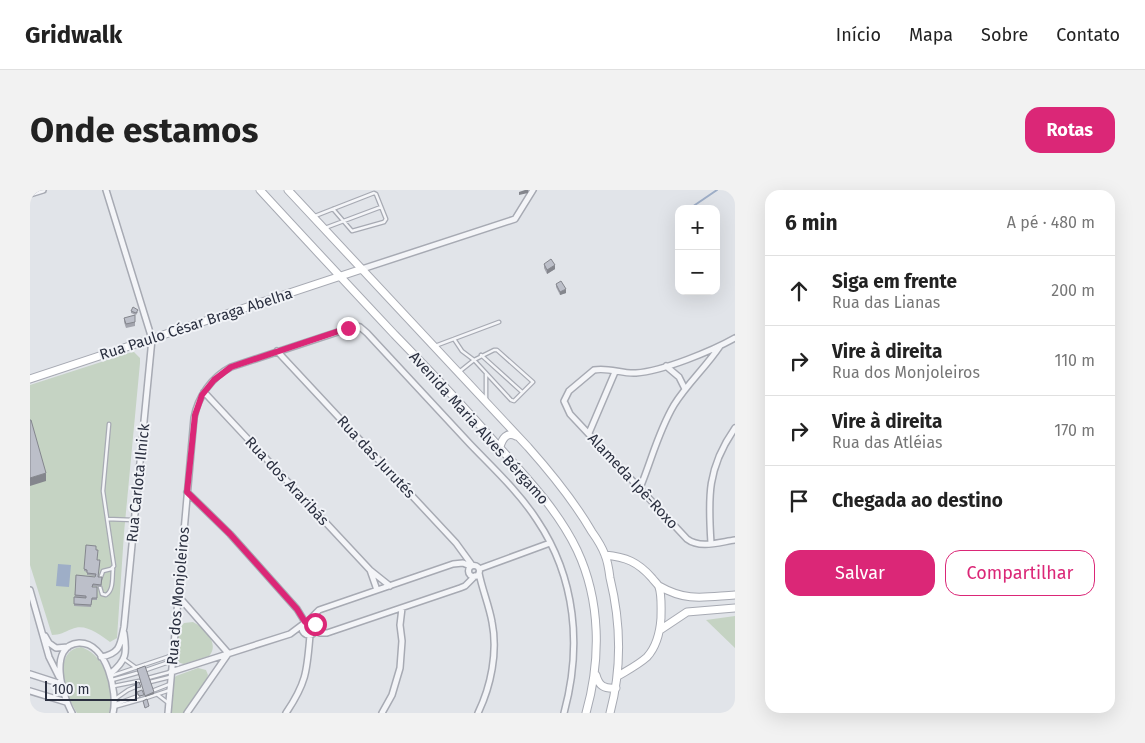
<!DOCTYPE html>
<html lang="pt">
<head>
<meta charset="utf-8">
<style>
  :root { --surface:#fff; --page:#f2f2f2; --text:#222; --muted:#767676; --line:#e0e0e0; --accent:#db2777 }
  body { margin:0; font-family:"Fira Sans",sans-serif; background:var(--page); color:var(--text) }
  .controls { position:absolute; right:15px; top:15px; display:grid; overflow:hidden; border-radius:10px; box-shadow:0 5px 20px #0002 }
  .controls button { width:45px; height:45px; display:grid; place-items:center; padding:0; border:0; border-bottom:1px solid var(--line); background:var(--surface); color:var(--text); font:25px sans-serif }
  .scale { position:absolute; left:15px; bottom:12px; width:92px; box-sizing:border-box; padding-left:5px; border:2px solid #2b3040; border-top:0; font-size:14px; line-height:18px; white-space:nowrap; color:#2b3040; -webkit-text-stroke:4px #f1f3f7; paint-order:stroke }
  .stop { position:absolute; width:15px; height:15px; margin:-11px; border:4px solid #db2777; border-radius:50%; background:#fff }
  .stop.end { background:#db2777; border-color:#fff; box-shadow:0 1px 5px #0008 }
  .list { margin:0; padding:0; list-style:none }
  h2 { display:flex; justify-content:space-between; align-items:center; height:65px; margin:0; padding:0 20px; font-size:21px }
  h2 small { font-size:16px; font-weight:400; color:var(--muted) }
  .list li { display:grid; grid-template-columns:32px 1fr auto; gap:15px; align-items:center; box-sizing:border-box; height:70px; padding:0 20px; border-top:1px solid var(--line) }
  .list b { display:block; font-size:19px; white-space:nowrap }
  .list p { margin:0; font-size:16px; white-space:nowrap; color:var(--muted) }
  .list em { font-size:16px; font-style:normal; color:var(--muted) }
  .actions { display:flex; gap:10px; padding:15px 20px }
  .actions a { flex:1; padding:11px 0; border:1px solid var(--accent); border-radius:15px; text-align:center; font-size:18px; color:var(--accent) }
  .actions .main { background:var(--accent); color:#fff }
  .icon { flex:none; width:28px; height:28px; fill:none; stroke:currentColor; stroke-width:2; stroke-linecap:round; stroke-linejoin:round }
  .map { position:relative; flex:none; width:705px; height:523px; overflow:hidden; border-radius:15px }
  header { display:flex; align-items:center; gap:30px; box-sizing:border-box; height:70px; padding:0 25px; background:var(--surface); border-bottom:1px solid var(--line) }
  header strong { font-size:24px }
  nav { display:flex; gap:28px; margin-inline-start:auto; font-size:18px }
  .intro { display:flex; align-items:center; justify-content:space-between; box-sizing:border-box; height:120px; padding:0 30px }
  h1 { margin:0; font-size:35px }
  .button { padding:12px 22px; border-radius:15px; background:var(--accent); color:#fff; font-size:18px; font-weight:700 }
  main { display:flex; gap:30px; padding:0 30px }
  aside { flex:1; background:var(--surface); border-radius:15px; box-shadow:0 5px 20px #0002 }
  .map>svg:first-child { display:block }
  .green { fill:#c5d3c3 }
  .water { fill:#9eaec7 }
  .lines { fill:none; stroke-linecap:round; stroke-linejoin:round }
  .stream { stroke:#9eaec7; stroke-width:2 }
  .lane-casing { stroke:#a7aab3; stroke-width:5 }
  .street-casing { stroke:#a7aab3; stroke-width:8 }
  .secondary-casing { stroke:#a7aab3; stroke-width:9 }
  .lane { stroke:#f4f5f8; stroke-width:2.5 }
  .street { stroke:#f4f5f8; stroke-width:5 }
  .secondary { stroke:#fff; stroke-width:7 }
  .wall { fill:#a2a4ad }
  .shaded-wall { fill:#84868d }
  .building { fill:#bcbfc9; stroke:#84868d }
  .route { stroke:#db2777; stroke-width:6 }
  .labels { text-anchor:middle; stroke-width:4; stroke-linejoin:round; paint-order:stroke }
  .street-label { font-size:15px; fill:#2b3040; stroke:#f1f3f7 }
</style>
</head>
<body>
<header>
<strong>Gridwalk</strong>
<nav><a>Início</a><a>Mapa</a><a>Sobre</a><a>Contato</a></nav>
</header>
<div class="intro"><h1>Onde estamos</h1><a class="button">Rotas</a></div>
<main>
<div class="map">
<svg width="705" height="523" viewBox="0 0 705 523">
  <rect width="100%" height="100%" fill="#e1e4e9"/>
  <path class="green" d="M104,162L110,168V173L94,343L87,448L80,452C69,444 55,433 42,439C34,442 30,445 22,445L0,375V195L99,163Z
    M705,426V458L676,430Z
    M163,432C175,438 190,454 179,466L154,474C150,473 149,473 147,469C143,461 148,439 154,433Z
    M51,457C76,465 85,500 79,523H47C36,507 21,461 51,457Z
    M168,478L176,480L178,485L176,491L154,523H141L144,489L146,486Z"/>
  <path class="water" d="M28,374L41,375L39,397L26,396Z"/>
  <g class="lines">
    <path class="stream" d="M659,19L687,0
      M646,28L649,26"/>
    <defs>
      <path id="lane" d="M285,26L344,3L346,4L356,29L354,32L322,41L303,19
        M295,38L351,17
        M424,149L432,161L444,170L481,210L484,211L503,192L467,160H464L444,170L429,182
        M405,156L469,132
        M451,165L492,202
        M456,209V184
        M77,329L103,330
        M70,389L73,381L81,379L84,376L73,301L79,234
        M70,397L72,404L76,405C84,400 82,387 83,379
        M94,469L105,477
        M116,480L142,471
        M81,486L143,465
        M118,488L140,482
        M82,490L107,483
        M120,492L140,487
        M84,496L109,491
        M122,501L140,494
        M128,505L137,512
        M85,509L98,500L105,497
        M86,514L108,506
        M84,517L116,508L140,500"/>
      <path id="street" d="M0,4L13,0
        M332,79L485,29L503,0
        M705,148C682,161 633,181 606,183C592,184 578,177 564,180L539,201L534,211L540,224L657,349C670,359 690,352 705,350
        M247,161L426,353L442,375
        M636,176L649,187L655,199
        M174,202L340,380L360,396
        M559,243L585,182
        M610,298C622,269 628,242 644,215C657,194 676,177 690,156
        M157,302L200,344L267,419L275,432
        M681,353C678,307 677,278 705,238
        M438.5 381a5.5 5.5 0 1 1 11 0a5.5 5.5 0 1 1-11 0Z
        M449,379L520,353
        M340,380L347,400
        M0,400L19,467L29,487
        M149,407L198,463
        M272 438a7 7 0 1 1 14 0a7 7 0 1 1-14 0Z
        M282,431V427L289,420L423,374L433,373L440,376
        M285,441L290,443H297L430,398L435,396L445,386
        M15,446L19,453L26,458L38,457
        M71,467C91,463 90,455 94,437L122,149L76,0
        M141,482L260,444L272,435
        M0,484L31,494
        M80,484C97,470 97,463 94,443
        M0,501L36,512
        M42,523C33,507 17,455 49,453C77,452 88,503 83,523
        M138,523L164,228C168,206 182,187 201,177L326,136L330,137L337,143C371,180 406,217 440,254C463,278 489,302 507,330C546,388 552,457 534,523
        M157,523L198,464
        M256,523C277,492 277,480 280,445
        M352,523L362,505L370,478L372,451L370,435L372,418
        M448,523C461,496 468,462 462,432C459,415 452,399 449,383"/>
      <path id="secondary" d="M230,0C274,48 319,96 364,144C397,178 431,213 462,249C493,284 527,318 547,360C571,411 571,470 556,523
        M258,0L498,257C522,284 544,311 562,342C567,349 572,357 575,365C578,372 579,380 580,388C591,433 592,478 580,523
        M0,189L332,79
        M470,257C472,249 477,241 486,246
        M575,365C596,367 608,372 622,388C624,391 628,394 629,397C632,406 631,419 631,428C630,442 627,456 617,467C608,475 598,480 588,486
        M629,396C657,412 674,407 705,405
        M630,440L657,422L705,418
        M566,485C569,496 574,499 586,498"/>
    </defs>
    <use href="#lane" class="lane-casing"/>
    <use href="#street" class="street-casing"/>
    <use href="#secondary" class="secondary-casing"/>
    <use href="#lane" class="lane"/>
    <use href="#street" class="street"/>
    <use href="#secondary" class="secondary"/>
  </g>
  <path class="wall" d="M514,74L525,79L517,84L514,78Z
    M526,94L536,103L530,105L526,97Z
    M101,121L108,122L106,125L101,123Z
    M94,128L105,132V136L96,138L94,132Z
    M66,360L68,387L72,389L71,397L63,396V397H67V410H62L61,417L44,416L46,385L65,387V386L57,385V382L54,381V379Z"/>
  <path class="shaded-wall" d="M495,0H498V3L489,5V2Z
    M525,75V79L517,84V80Z
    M536,99V103L530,105V102Z
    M16,283V291L0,296V288Z
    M124,502V504L115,507V506Z"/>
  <path class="building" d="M521,69L525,75L517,80L514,74Z
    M531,91L536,99L530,102L526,94Z
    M103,117L108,120L106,123L101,121Z
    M105,125V132L96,134L94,128Z
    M0,230H1L16,283L0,288Z
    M56,355L66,356V360H68L67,370H70L68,387H72L71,395L63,394L62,397H67V408H62L61,415L44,414V407L56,408V406L45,405L46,385L65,387L66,384L57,383V380L54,379Z
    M115,476L124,502L115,506L107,479Z
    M109,492L111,497L106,498L105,494Z
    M112,500L114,505L109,506L107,502Z
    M117,509L119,516L115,518L113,511Z"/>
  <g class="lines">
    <path class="route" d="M285,434L280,430L275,432L267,419L200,344L157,302L165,225L172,205L184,190L201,177L318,138"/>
  </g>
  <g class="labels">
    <g class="street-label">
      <text transform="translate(166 134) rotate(-18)" y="5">Rua Paulo César Braga Abelha</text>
      <text transform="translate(449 238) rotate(48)" y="5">Avenida Maria Alves Bérgamo</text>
      <text transform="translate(346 267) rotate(47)" y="5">Rua das Jurutés</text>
      <text transform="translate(257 291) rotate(47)" y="5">Rua dos Araribás</text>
      <text transform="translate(603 291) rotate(47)" y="5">Alameda Ipê-Roxo</text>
      <text transform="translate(108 293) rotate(-84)" y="5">Rua Carlota Ilnick</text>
      <text transform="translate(148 406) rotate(-85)" y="5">Rua dos Monjoleiros</text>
    </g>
  </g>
</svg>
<div class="controls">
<button>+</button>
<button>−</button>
</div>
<div class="scale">100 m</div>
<div class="stop" style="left:285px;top:434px"></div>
<div class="stop end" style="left:318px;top:138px"></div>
</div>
<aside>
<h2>6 min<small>A pé · 480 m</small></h2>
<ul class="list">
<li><svg class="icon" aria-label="ahead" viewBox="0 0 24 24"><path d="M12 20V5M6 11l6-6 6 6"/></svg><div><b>Siga em frente</b><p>Rua das Lianas</p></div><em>200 m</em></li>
<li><svg class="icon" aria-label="right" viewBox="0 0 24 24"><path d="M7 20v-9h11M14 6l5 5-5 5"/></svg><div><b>Vire à direita</b><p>Rua dos Monjoleiros</p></div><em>110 m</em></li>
<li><svg class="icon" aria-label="right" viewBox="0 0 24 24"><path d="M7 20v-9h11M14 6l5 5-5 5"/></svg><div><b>Vire à direita</b><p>Rua das Atléias</p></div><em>170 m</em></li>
<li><svg class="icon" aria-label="arrive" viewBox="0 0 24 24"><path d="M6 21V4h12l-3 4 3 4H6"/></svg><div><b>Chegada ao destino</b></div></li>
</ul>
<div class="actions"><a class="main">Salvar</a><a>Compartilhar</a></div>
</aside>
</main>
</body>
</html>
